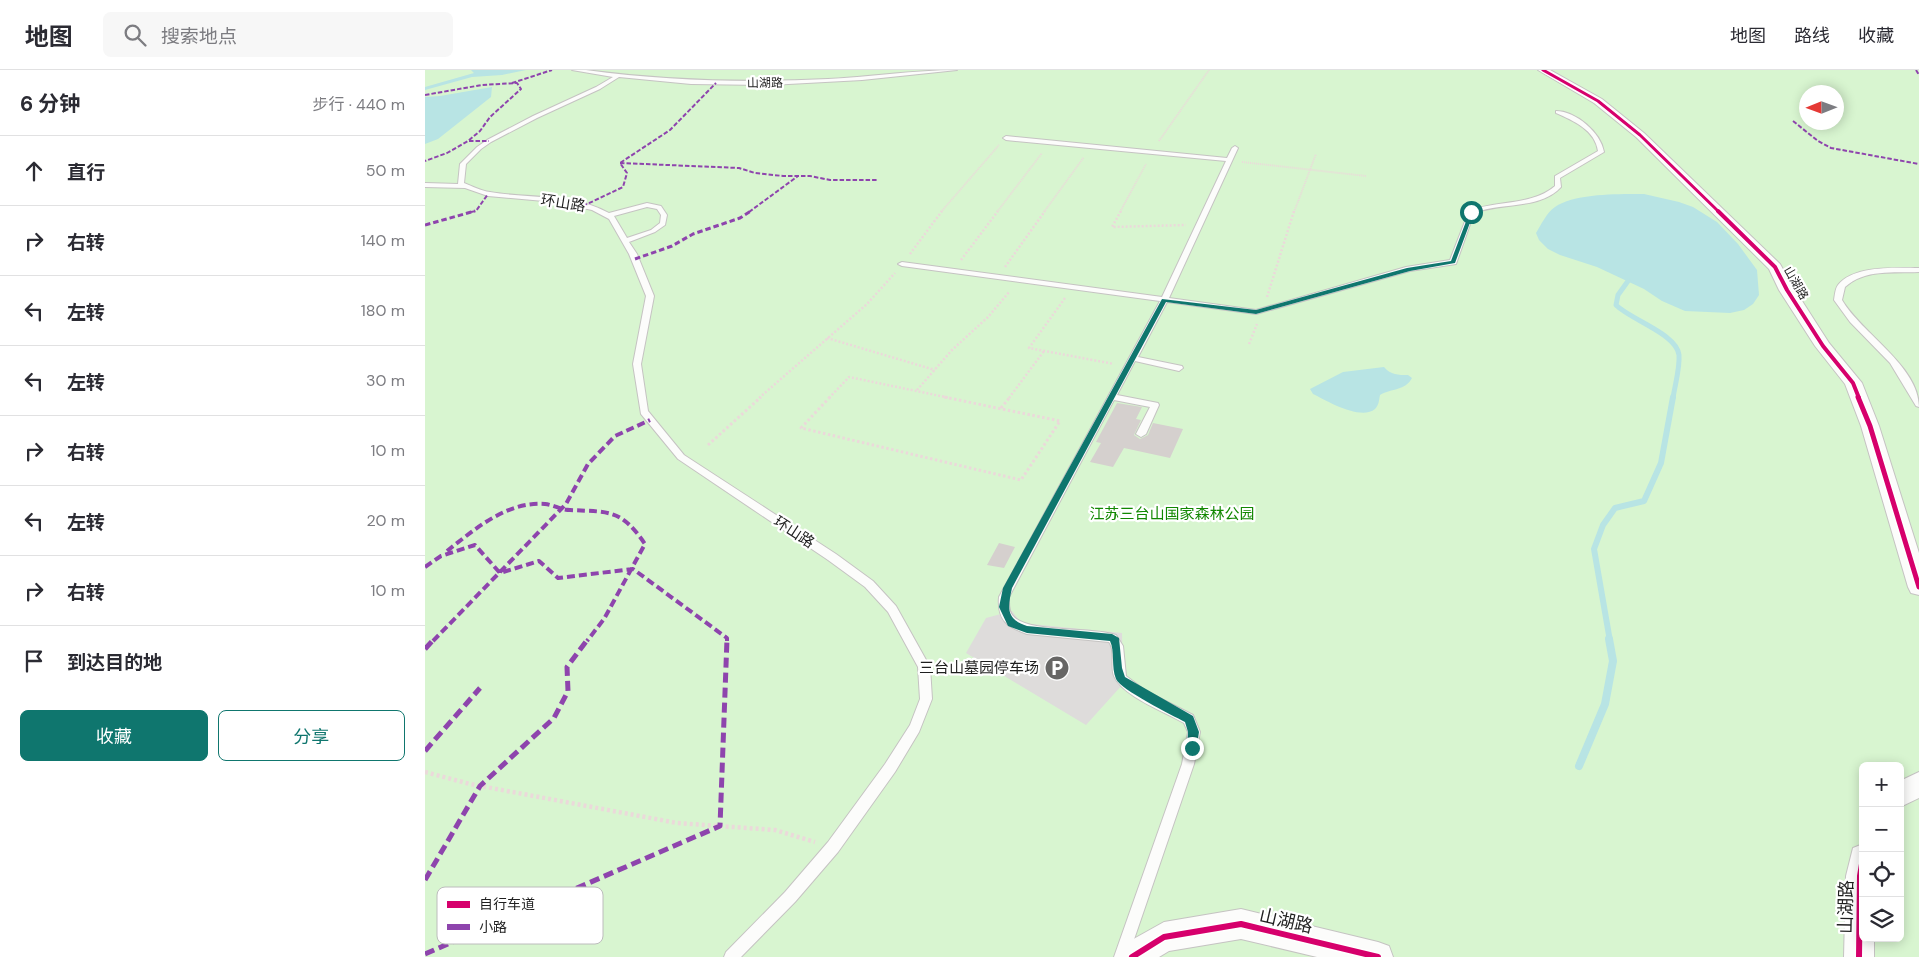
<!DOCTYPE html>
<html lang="zh">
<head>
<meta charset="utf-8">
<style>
  :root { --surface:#fff; --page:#f7f7f7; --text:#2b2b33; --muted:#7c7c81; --line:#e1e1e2; --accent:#0f766e }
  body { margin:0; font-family:"DM Sans","Noto Sans SC",sans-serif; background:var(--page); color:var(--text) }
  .controls { position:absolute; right:15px; bottom:15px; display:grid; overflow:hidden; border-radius:8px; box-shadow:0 2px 12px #0003 }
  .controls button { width:45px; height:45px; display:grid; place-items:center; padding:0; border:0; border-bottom:1px solid var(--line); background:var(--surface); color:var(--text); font:25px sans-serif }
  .compass { position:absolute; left:1374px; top:15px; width:45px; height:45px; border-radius:50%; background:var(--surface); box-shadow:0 2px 12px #0003; rotate:269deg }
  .stop { position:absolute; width:15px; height:15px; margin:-11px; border:4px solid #0f766e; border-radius:50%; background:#fff }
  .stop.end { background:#0f766e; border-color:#fff; box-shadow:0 1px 5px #0008 }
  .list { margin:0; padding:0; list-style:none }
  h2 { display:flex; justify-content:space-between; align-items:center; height:65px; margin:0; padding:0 20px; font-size:21px }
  h2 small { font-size:16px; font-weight:400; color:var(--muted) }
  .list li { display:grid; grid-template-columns:32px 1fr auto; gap:15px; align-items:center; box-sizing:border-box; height:70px; padding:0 20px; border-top:1px solid var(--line) }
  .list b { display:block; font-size:19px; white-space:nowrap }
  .list em { font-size:16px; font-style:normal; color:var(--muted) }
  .actions { display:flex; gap:10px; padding:15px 20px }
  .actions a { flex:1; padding:11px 0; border:1px solid var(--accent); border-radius:8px; text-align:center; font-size:18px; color:var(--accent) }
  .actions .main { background:var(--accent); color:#fff }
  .icon { flex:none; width:28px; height:28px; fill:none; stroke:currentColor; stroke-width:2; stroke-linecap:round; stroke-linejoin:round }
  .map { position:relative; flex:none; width:1494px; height:887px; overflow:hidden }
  header { display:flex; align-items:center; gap:30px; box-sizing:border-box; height:70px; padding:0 25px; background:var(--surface); border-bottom:1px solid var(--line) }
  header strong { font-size:24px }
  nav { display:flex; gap:28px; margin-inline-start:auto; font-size:18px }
  .search { width:350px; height:45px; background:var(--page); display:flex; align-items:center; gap:12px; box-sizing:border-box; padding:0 18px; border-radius:8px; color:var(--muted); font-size:19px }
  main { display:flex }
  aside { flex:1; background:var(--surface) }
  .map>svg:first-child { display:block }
  .park { fill:#d8f5d0; fill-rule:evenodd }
  .parking { fill:#dedcdb }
  .water { fill:#b8e4e4 }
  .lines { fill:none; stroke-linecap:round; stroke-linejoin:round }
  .stream-far2 { stroke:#b8e4e4; stroke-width:5 }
  .stream-far1 { stroke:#b8e4e4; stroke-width:6 }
  .stream { stroke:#b8e4e4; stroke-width:8 }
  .building { fill:#d5d0ce }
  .service-casing { stroke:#c5c3c2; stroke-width:2 }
  .minor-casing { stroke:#c5c3c2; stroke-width:2 }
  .path-far3 { stroke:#ebd9da; stroke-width:2; stroke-dasharray:1 1; stroke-linecap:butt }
  .path-far2 { stroke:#ebd9da; stroke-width:2.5; stroke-dasharray:2 2; stroke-linecap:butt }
  .path-far1 { stroke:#ebd9da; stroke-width:3; stroke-dasharray:2.5 2.5; stroke-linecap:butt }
  .path { stroke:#ebd9da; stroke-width:4.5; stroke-dasharray:3 3; stroke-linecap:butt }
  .service { fill:#fcfcfb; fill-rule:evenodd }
  .minor { fill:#fcfcfb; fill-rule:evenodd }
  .quiet-far3 { stroke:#8e44ad; stroke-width:2; stroke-dasharray:4.5 2; stroke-linecap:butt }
  .quiet-far2 { stroke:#8e44ad; stroke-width:3; stroke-dasharray:5.5 3; stroke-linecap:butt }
  .quiet-far1 { stroke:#8e44ad; stroke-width:4; stroke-dasharray:8 4; stroke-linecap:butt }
  .quiet { stroke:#8e44ad; stroke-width:5; stroke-dasharray:10 5; stroke-linecap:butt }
  .cycleway-far3-casing { stroke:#fff; stroke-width:5 }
  .cycleway-far2-casing { stroke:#fff; stroke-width:6 }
  .cycleway-far1-casing { stroke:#fff; stroke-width:8 }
  .cycleway-casing { stroke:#fff; stroke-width:9 }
  .cycleway-far3 { stroke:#d6006c; stroke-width:3 }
  .cycleway-far2 { stroke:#d6006c; stroke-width:4 }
  .cycleway-far1 { stroke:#d6006c; stroke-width:5 }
  .cycleway { stroke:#d6006c; stroke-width:6 }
  .route { fill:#0f766e }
  .labels { text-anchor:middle; stroke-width:4.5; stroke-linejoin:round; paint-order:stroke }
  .far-street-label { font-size:12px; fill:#1f1f1f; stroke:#fff }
  .street-label { font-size:15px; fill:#1f1f1f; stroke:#fff }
  .park-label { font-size:15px; fill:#128802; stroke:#fff }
  .poi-label { font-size:15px; fill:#1f1f1f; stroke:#fff; text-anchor:end }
  .near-street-label { font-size:18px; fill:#1f1f1f; stroke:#fff }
  .key { fill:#fff; stroke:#bcbcbc; stroke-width:1 }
  .key-label { font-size:14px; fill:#1f1f1f }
</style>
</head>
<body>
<header>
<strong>地图</strong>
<div class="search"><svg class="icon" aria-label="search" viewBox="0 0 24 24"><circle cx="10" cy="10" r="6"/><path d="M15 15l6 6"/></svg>搜索地点</div>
<nav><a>地图</a><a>路线</a><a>收藏</a></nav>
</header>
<main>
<aside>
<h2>6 分钟<small>步行 · 440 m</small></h2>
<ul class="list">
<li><svg class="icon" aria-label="ahead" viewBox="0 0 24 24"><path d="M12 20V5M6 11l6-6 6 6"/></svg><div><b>直行</b></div><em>50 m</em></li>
<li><svg class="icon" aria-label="right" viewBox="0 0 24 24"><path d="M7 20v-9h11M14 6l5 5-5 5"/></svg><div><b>右转</b></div><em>140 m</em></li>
<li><svg class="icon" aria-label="left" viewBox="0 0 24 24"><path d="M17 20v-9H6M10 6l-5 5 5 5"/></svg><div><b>左转</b></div><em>180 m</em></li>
<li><svg class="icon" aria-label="left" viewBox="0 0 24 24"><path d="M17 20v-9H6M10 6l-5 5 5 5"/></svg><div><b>左转</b></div><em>30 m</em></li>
<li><svg class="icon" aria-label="right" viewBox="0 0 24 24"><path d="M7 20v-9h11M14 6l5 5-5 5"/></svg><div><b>右转</b></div><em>10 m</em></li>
<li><svg class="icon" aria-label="left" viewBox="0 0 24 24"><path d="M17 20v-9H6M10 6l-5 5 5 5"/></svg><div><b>左转</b></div><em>20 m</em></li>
<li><svg class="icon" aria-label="right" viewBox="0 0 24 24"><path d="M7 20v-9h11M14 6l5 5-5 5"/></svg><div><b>右转</b></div><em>10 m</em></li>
<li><svg class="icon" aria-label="arrive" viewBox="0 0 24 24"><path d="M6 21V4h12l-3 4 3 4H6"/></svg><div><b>到达目的地</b></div></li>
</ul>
<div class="actions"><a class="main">收藏</a><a>分享</a></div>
</aside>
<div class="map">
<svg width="1494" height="887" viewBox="0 0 1494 887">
  <rect width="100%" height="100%" fill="#eeeae7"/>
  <path class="park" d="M0,0H1494V887H0ZM1382,22H1412V52H1382ZM1438,696H1475V868H1438Z"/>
  <path class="parking" d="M587,541L596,553L697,563L698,614L661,655L541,583L561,548Z"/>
  <path class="water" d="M46,0H101L77,5L47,7L0,20V17L49,3Z
    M67,17L66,27L13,69L0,74V27L15,26Z
    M1219,124L1254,132L1268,137L1292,152L1313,174L1332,200L1334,225L1328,234L1319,240L1305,243L1260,241L1237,231L1219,219L1172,197L1135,185L1123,179L1114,170L1111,163C1116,155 1122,142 1130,137C1150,123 1195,124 1219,124Z
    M959,297C966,305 973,305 983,305L987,308C980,321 967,318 955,325C954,330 954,335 950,339C936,351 902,331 888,324L885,319L918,302Z"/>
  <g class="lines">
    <path class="stream-far2" d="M1203,211L1193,225L1191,235C1206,250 1252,264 1254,285C1255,298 1250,315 1248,328"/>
    <path class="stream-far1" d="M1185,571L1169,479L1178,455L1190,438L1219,431L1236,393L1248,327"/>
    <path class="stream" d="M1154,696L1180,634L1188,591L1184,569"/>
  </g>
  <path class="building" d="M692,333L717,337L711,349L716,350L709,365L715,369L723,365L728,353L758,359L745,388L699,378L688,397L665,392L676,373L671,372Z
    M574,473L590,477L579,498L562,495Z"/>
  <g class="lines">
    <defs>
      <path id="service" d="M147,0H161C242,11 322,13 403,9C446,7 489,0 532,0L437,10L345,15L266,14L194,7L175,19L112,48L66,72L56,79L41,94L39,113C47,116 56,121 65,122C105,129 148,123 184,143L222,133L236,136L242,145L240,155L230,162L204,172L212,184L229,226L216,294L223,341L259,385L411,484L448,511L471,536L505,597L507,629L494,662L470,702L413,782L370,832L316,887H299L301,882L360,822L403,772L460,694L485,655L495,629L493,597L463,542L440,517L403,490L253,389L216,344L208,294L221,226L204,184L184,149L167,140L130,132L63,126L40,118L0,117V113L33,114L35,94L52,77L62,70L108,46L171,17L188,7ZM222,137L232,139L236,145L235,153L226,160L202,168L189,146Z
        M1131,41C1151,41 1176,63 1179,82L1135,108L1136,117C1115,140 1076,132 1049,143L1031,194L985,201L831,244L742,232L713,287L757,296L758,298L754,301L710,291L692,325L733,333L734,335L721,364L716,367L711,364L725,337L689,330L584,527C584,533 583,541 588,546C602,563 668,557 691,565L698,576L701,606L721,621L768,645L775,662L769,694L703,887H689L757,694L763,662L759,653C740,642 697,626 689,606C685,596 691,581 684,572L602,564C582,557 572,550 574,527L735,231L477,196L473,194L477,192L737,227L801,91L581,70L578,68L581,66L802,88L807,78L810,76L813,78L744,228L831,240L981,197L1025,190L1044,141C1071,130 1107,136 1130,116V106L1173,81C1170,60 1149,51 1131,43Z
        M1494,198V202C1468,203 1440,199 1420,217L1417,230C1436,263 1494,296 1494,337L1491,336L1465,293L1425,252L1409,230C1410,225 1410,219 1413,215C1429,195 1472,198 1494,198Z"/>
      <path id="minor" d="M1113,0H1125L1177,29L1219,63L1355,194L1370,220L1404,273L1437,313L1454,356L1494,483V525L1486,523L1483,517L1436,356L1420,314L1390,276L1354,220L1344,199L1211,67L1169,33Z
        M1494,702V728L1475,737V711Z
        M1438,774V868H1449V887H1419L1421,806L1428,778Z
        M816,839L953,872L964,876L968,887H892L816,869L744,881L734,887H692L696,876L739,852Z"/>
    </defs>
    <use href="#service" class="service-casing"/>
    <use href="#minor" class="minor-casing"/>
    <path class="path-far3" d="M734,71L784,0
      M817,92L941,106
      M516,142L574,75
      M572,142L617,83
      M619,142L659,87
      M695,142L721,94
      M869,142L891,84"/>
    <path class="path-far2" d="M696,141L687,157L761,155
      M485,184L517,141
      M536,190L573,141
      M580,197L620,141
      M842,227L869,141
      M640,228L604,278L689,294
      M402,268L510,300
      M824,274L832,254
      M492,320L527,280L563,247L585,221
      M334,328L442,234L470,203
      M404,328L424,307L525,328
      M584,328L619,281"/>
    <path class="path-far1" d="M405,327L376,358L596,410L635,351L519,327
      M576,338L585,327
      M283,375L336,327"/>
    <path class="path" d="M0,702L45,714L252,753L350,760L390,772"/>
    <use href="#service" class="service"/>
    <use href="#minor" class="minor"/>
    <path class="quiet-far3" d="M1491,0L1494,5
      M87,13L127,0
      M0,25L57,15L92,13L96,19L65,47L55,61L43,71L22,83L0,91
      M1368,51L1393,71L1406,78L1494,94
      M44,71H64
      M195,93L314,98L330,103L358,106H385L405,110H453
      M158,136L198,117L202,103L195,93L245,60L291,13
      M46,142L51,141L63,124
      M324,142L373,106"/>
    <path class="quiet-far2" d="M0,155L50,141
      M210,189L247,176L268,164L315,148L326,141"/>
    <path class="quiet-far1" d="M22,481C50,459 82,431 120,434C129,435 136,440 145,440C185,442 196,439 220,474L179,549L162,571
      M0,497L16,486L50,475L75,503L114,491L133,508L208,499L302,568V571
      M8,571L141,434L163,394L190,366L225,350"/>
    <path class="quiet" d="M0,579L9,569
      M0,681L55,618
      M0,810L55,716L129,648L143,621L142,597L163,569
      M0,884L295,756L302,569"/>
    <defs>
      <path id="cycleway-far3" d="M1118,0L1173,31L1215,65L1294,142"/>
      <path id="cycleway-far2" d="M1293,141L1350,197L1362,220L1398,276L1428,313L1434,328"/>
      <path id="cycleway-far1" d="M1433,327L1445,356L1494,517"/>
      <path id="cycleway" d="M707,887L739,867L816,854L953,887
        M1434,887L1435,806L1438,788"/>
    </defs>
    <use href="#cycleway-far3" class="cycleway-far3-casing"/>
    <use href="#cycleway-far2" class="cycleway-far2-casing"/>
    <use href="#cycleway-far1" class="cycleway-far1-casing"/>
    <use href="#cycleway" class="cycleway-casing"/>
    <use href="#cycleway-far3" class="cycleway-far3"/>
    <use href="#cycleway-far2" class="cycleway-far2"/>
    <use href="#cycleway-far1" class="cycleway-far1"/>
    <use href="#cycleway" class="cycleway"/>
  </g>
  <path class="route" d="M1045,141L1049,142L1030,193L985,201L831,244L741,232L587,518C583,537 580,549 602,556L687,564L694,568L697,598L700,607L768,646L774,662L771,681L767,683L762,678L763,662L760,652C747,645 696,620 691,609C686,597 690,581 685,571L602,563L583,556L574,537L578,518L737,229L831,240L982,198L1026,191Z"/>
  <defs>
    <symbol id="parking-disc" viewBox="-11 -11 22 22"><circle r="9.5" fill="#676665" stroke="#fff"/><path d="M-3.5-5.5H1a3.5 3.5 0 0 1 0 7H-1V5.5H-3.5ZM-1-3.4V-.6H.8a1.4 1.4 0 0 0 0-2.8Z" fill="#fff"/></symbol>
  </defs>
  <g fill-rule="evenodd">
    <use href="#parking-disc" x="618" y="584" width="28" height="28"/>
  </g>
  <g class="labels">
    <g class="far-street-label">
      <text transform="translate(340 13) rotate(-1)" y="4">山湖路</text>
      <text transform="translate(1371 213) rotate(60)" y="4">山湖路</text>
    </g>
    <g class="street-label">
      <text transform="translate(138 133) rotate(9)" y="5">环山路</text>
      <text transform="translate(369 462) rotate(33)" y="5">环山路</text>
    </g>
    <g class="park-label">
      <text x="747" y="449">江苏三台山国家森林公园</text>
    </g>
    <g class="poi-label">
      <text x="614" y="603">三台山墓园停车场</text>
    </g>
    <g class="near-street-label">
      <text transform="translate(1421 837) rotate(-89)" y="6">山湖路</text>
      <text transform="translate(861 851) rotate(13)" y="6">山湖路</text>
    </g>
  </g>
  <rect x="12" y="817" width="166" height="57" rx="8" class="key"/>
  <rect x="22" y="831" width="23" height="7" fill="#d6006c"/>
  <rect x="22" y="854" width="23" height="6" fill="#8e44ad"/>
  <g class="key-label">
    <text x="54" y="839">自行车道</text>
    <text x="54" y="862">小路</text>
  </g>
</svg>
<div class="controls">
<button>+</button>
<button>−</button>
<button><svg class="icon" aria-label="locate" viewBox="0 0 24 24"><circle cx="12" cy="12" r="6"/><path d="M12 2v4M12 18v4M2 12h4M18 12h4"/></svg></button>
<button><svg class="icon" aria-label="layers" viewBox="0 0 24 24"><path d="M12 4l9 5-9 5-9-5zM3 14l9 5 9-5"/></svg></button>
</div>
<svg class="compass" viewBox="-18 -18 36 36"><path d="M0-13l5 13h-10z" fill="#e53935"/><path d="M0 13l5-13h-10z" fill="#7c7c81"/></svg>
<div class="stop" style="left:1046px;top:142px"></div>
<div class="stop end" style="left:767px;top:678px"></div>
</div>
</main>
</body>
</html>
